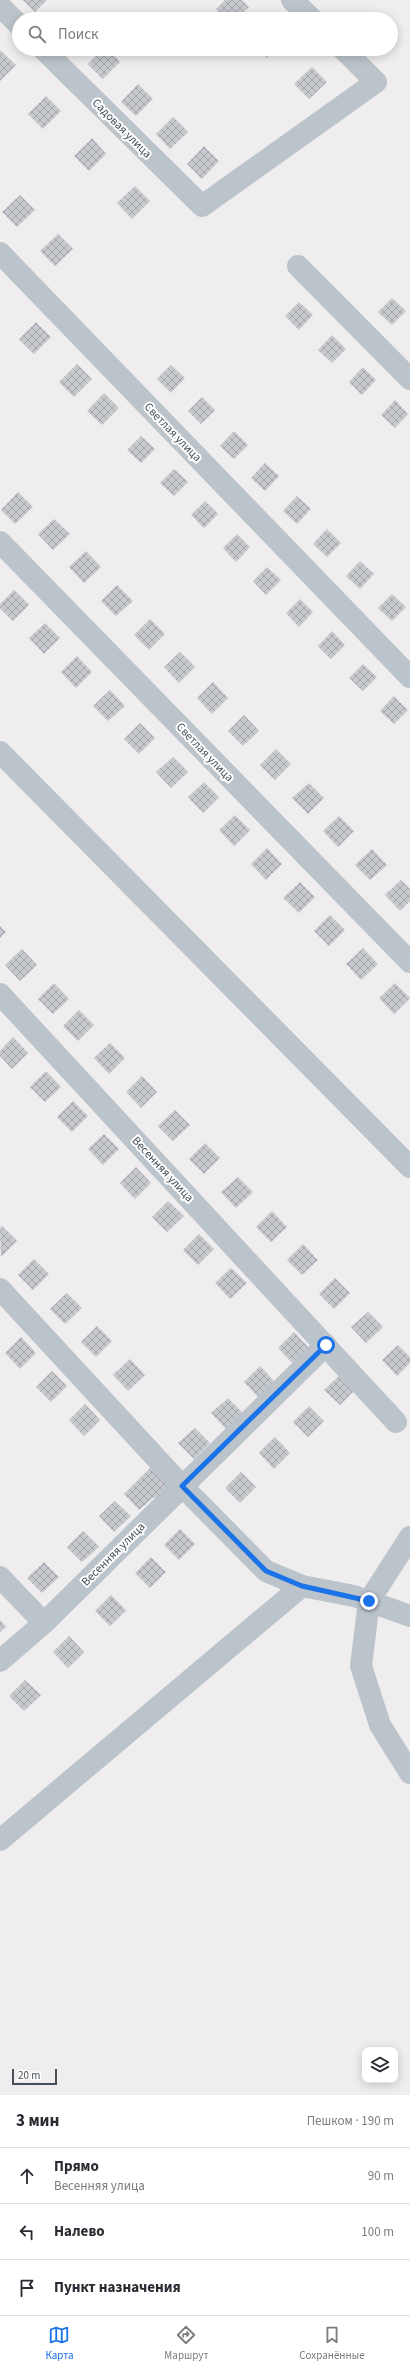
<!DOCTYPE html>
<html lang="ru">
<head>
<meta charset="utf-8">
<style>
  :root { --surface:#fff; --page:#f2f2f3; --text:#2b2b33; --muted:#7c7c81; --line:#e1e1e2; --accent:#1a73e8 }
  body { margin:0; font-family:"Source Sans 3",sans-serif; background:var(--page); color:var(--text) }
  .controls { position:absolute; right:12px; bottom:12px; display:grid; overflow:hidden; border-radius:8px; box-shadow:0 2px 10px #0003 }
  .controls button { width:36px; height:36px; display:grid; place-items:center; padding:0; border:0; border-bottom:1px solid var(--line); background:var(--surface); color:var(--text); font:20px sans-serif }
  .scale { position:absolute; left:12px; bottom:10px; width:45px; box-sizing:border-box; padding-left:4px; border:2px solid #475058; border-top:0; font-size:11px; line-height:14px; white-space:nowrap; color:#475058; -webkit-text-stroke:3px #fff; paint-order:stroke }
  .stop { position:absolute; width:12px; height:12px; margin:-9px; border:3px solid #1a73e8; border-radius:50%; background:#fff }
  .stop.end { background:#1a73e8; border-color:#fff; box-shadow:0 1px 4px #0008 }
  .list { margin:0; padding:0; list-style:none }
  h2 { display:flex; justify-content:space-between; align-items:center; height:52px; margin:0; padding:0 16px; font-size:17px }
  h2 small { font-size:13px; font-weight:400; color:var(--muted) }
  .list li { display:grid; grid-template-columns:26px 1fr auto; gap:12px; align-items:center; box-sizing:border-box; height:56px; padding:0 16px; border-top:1px solid var(--line) }
  .list b { display:block; font-size:15px; white-space:nowrap }
  .list p { margin:0; font-size:13px; white-space:nowrap; color:var(--muted) }
  .list em { font-size:13px; font-style:normal; color:var(--muted) }
  .icon { flex:none; width:22px; height:22px; fill:none; stroke:currentColor; stroke-width:2; stroke-linecap:round; stroke-linejoin:round }
  .map { position:relative; flex:none; width:410px; height:2095px; overflow:hidden }
  .search { position:absolute; background:var(--surface); box-shadow:0 2px 10px #0003; left:12px; right:12px; top:12px; height:44px; display:flex; align-items:center; gap:10px; box-sizing:border-box; padding:0 14px; border-radius:22px; color:var(--muted); font-size:15px }
  .sheet { height:220px; background:var(--surface) }
  nav { display:flex; justify-content:space-around; align-items:center; box-sizing:border-box; height:56px; border-top:1px solid var(--line); background:var(--surface); font-size:11px; color:var(--muted) }
  nav a { display:grid; justify-items:center; gap:2px }
  nav .on { color:var(--accent) }
  .map>svg:first-child { display:block }
  .building { fill:url(#building-cross-hatch) }
  .lines { fill:none; stroke-linecap:round; stroke-linejoin:round }
  .minor { stroke:#bcc4cb; stroke-width:22 }
  .route { stroke:#1a73e8; stroke-width:5 }
  .labels { text-anchor:middle; stroke-width:4; stroke-linejoin:round; paint-order:stroke }
  .street-label { font-size:12px; fill:#475058; stroke:#fff }
</style>
</head>
<body>
<div class="map">
<svg width="410" height="2095" viewBox="0 0 410 2095">
  <defs>
    <pattern id="building-cross-hatch" width="8" height="8" patternUnits="userSpaceOnUse"><rect width="8" height="8" fill="#c7c9cf"/><path d="M0 0l8 8M0 8l8-8" fill="none" stroke="#a3a6ab"/></pattern>
  </defs>
  <rect width="100%" height="100%" fill="#efeded"/>
  <path class="building" d="M23,0H47L35,12Z
    M225,0H242L249,7L236,19H226L216,9Z
    M73,12L80,19H67Z
    M103,49H108L120,62L103,79L88,64Z
    M258,49H275L267,58Z
    M0,50L16,65L0,81Z
    M312,67L327,82L309,99L294,84Z
    M138,84L153,99L136,116L121,102Z
    M46,96L61,111L43,129L28,114Z
    M173,117L188,132L170,149L156,134Z
    M92,138L106,154L89,171L74,156Z
    M204,146L219,161L202,179L187,164Z
    M135,186L150,201L132,219L117,203Z
    M20,195L35,210L17,227L2,212Z
    M58,234L73,249L55,266L40,251Z
    M392,298L406,311L392,325L378,312Z
    M299,302L313,315L299,330L285,316Z
    M36,322L51,337L34,354L19,339Z
    M332,335L346,349L332,363L318,350Z
    M77,364L92,379L74,397L59,382Z
    M171,365L185,378L171,393L157,379Z
    M363,367L376,380L362,395L349,382Z
    M104,393L119,408L102,425L87,411Z
    M202,397L215,410L201,424L188,411Z
    M395,400L408,414L395,428L381,415Z
    M234,431L248,445L234,459L220,446Z
    M141,436L155,449L141,463L127,450Z
    M265,463L279,476L265,491L251,478Z
    M174,469L188,482L174,496L160,483Z
    M18,492L33,507L15,524L1,510Z
    M297,496L311,509L297,524L283,511Z
    M205,501L218,514L204,528L191,515Z
    M54,519L70,534L53,550L38,534Z
    M327,529L341,543L327,557L313,544Z
    M237,534L250,547L236,562L223,548Z
    M86,551L101,567L84,583L69,567Z
    M360,561L374,574L360,589L346,576Z
    M267,567L281,580L266,595L253,581Z
    M117,585L133,601L116,616L101,601Z
    M14,590L29,605L13,621L0,608V604Z
    M392,594L406,607L392,621L378,608Z
    M300,599L313,612L299,627L286,613Z
    M150,619L165,634L149,650L134,635Z
    M45,623L60,638L44,654L29,638Z
    M332,631L345,645L331,659L318,646Z
    M180,652L195,667L179,683L164,667Z
    M77,656L92,672L76,688L61,672Z
    M363,664L377,677L363,691L349,678Z
    M213,682L228,698L212,714L197,698Z
    M110,690L125,706L108,721L93,706Z
    M394,696L408,710L394,724L380,711Z
    M244,715L259,731L243,746L228,731Z
    M140,723L155,738L139,754L124,739Z
    M276,749L291,764L275,780L260,765Z
    M173,757L188,772L171,788L156,772Z
    M204,782L219,797L203,813L188,797Z
    M309,783L324,798L308,814L292,798Z
    M235,815L250,830L234,846L219,830Z
    M339,816L354,831L338,847L323,831Z
    M267,848L282,864L266,880L251,864Z
    M372,849L387,865L370,880L355,865Z
    M401,880L410,889V901L400,911L385,895Z
    M300,882L315,897L299,913L283,898Z
    M330,915L345,930L329,946L314,931Z
    M0,926L6,932L0,938Z
    M363,948L378,964L361,980L346,964Z
    M22,949L37,965L20,981L5,965Z
    M54,983L69,999L53,1014L38,999Z
    M395,983L410,998L394,1014L379,998Z
    M79,1010L94,1025L78,1041L63,1026Z
    M13,1037L28,1053L12,1069L0,1056V1051Z
    M110,1043L125,1058L109,1074L94,1058Z
    M46,1071L61,1087L45,1102L30,1087Z
    M142,1076L157,1092L141,1108L126,1092Z
    M73,1101L88,1116L72,1132L57,1117Z
    M175,1110L190,1125L173,1141L158,1126Z
    M104,1134L119,1149L103,1165L88,1149Z
    M205,1143L220,1158L204,1174L189,1159Z
    M136,1167L151,1183L135,1199L120,1183Z
    M238,1177L253,1192L236,1208L221,1192Z
    M168,1201L184,1216L167,1232L152,1217Z
    M272,1211L287,1227L271,1242L256,1227Z
    M2,1226L17,1241L1,1257L0,1228Z
    M199,1234L214,1249L198,1265L183,1250Z
    M303,1244L318,1260L302,1275L287,1260Z
    M34,1259L49,1274L33,1290L18,1275Z
    M231,1268L247,1283L230,1299L215,1283Z
    M335,1278L350,1293L334,1309L319,1294Z
    M67,1293L82,1308L65,1324L50,1309Z
    M368,1312L383,1327L366,1343L351,1327Z
    M97,1326L112,1341L96,1357L81,1342Z
    M294,1332L309,1348L293,1364L278,1348Z
    M21,1337L36,1353L20,1369L5,1353Z
    M398,1345L410,1357V1363L397,1376L382,1360Z
    M130,1359L145,1375L128,1391L113,1375Z
    M260,1366L275,1382L259,1398L244,1382Z
    M52,1371L67,1386L51,1402L36,1387Z
    M341,1374L356,1389L340,1405L324,1390Z
    M228,1398L243,1413L226,1429L211,1413Z
    M85,1404L100,1420L84,1436L69,1420Z
    M309,1406L324,1421L308,1437L293,1422Z
    M195,1428L210,1443L194,1459L178,1443Z
    M275,1437L290,1453L274,1469L259,1453Z
    M154,1464L175,1486L158,1501L154,1497L139,1510L124,1494Z
    M241,1472L256,1487L240,1503L225,1488Z
    M115,1501L131,1516L114,1532L99,1516Z
    M180,1529L195,1544L179,1560L164,1545Z
    M83,1531L99,1547L82,1562L67,1547Z
    M151,1557L166,1572L150,1588L135,1573Z
    M44,1562L59,1577L42,1593L27,1578Z
    M111,1595L126,1610L110,1626L95,1611Z
    M0,1620L6,1626L0,1632Z
    M69,1636L84,1652L68,1668L53,1652Z
    M25,1680L41,1695L24,1711L9,1696Z"/>
  <g class="lines">
    <path class="minor" d="M292,0L312,19
      M0,6L19,25
      M43,49L202,206L376,82L343,49
      M0,253L410,677
      M298,266L410,379
      M0,542L410,962
      M0,752L410,1167
      M0,994L396,1422
      M0,1289L182,1486L266,1571L302,1586L354,1596L410,1616
      M410,1537L369,1601L361,1666L380,1725L410,1773
      M0,1577L44,1623
      M0,1661L44,1623L326,1345
      M0,1840L302,1586"/>
  </g>
  <g class="lines">
    <path class="route" d="M326,1345L182,1486L266,1571L302,1586L369,1601"/>
  </g>
  <g class="labels">
    <g class="street-label">
      <text transform="translate(122 128) rotate(45)" y="4">Садовая улица</text>
      <text transform="translate(173 432) rotate(46)" y="4">Светлая улица</text>
      <text transform="translate(205 752) rotate(46)" y="4">Светлая улица</text>
      <text transform="translate(163 1169) rotate(47)" y="4">Весенняя улица</text>
      <text transform="translate(113 1554) rotate(-45)" y="4">Весенняя улица</text>
    </g>
  </g>
</svg>
<div class="controls">
<button><svg class="icon" aria-label="layers" viewBox="0 0 24 24"><path d="M12 4l9 5-9 5-9-5zM3 14l9 5 9-5"/></svg></button>
</div>
<div class="scale">20 m</div>
<div class="stop" style="left:326px;top:1345px"></div>
<div class="stop end" style="left:369px;top:1601px"></div>
<div class="search"><svg class="icon" aria-label="search" viewBox="0 0 24 24"><circle cx="10" cy="10" r="6"/><path d="M15 15l6 6"/></svg>Поиск</div>
</div>
<section class="sheet">
<h2>3 мин<small>Пешком · 190 m</small></h2>
<ul class="list">
<li><svg class="icon" aria-label="ahead" viewBox="0 0 24 24"><path d="M12 20V5M6 11l6-6 6 6"/></svg><div><b>Прямо</b><p>Весенняя улица</p></div><em>90 m</em></li>
<li><svg class="icon" aria-label="left" viewBox="0 0 24 24"><path d="M17 20v-9H6M10 6l-5 5 5 5"/></svg><div><b>Налево</b></div><em>100 m</em></li>
<li><svg class="icon" aria-label="arrive" viewBox="0 0 24 24"><path d="M6 21V4h12l-3 4 3 4H6"/></svg><div><b>Пункт назначения</b></div></li>
</ul>
</section>
<nav>
<a class="on"><svg class="icon" aria-label="map" viewBox="0 0 24 24"><path d="M3 6l6-2 6 2 6-2v14l-6 2-6-2-6 2zM9 4v14M15 6v14"/></svg>Карта</a>
<a><svg class="icon" aria-label="directions" viewBox="0 0 24 24"><path d="M12 3l9 9-9 9-9-9zM9 14v-3h6M13 9l2 2-2 2"/></svg>Маршрут</a>
<a><svg class="icon" aria-label="saved" viewBox="0 0 24 24"><path d="M7 4h10v16l-5-4-5 4z"/></svg>Сохранённые</a>
</nav>
</body>
</html>
